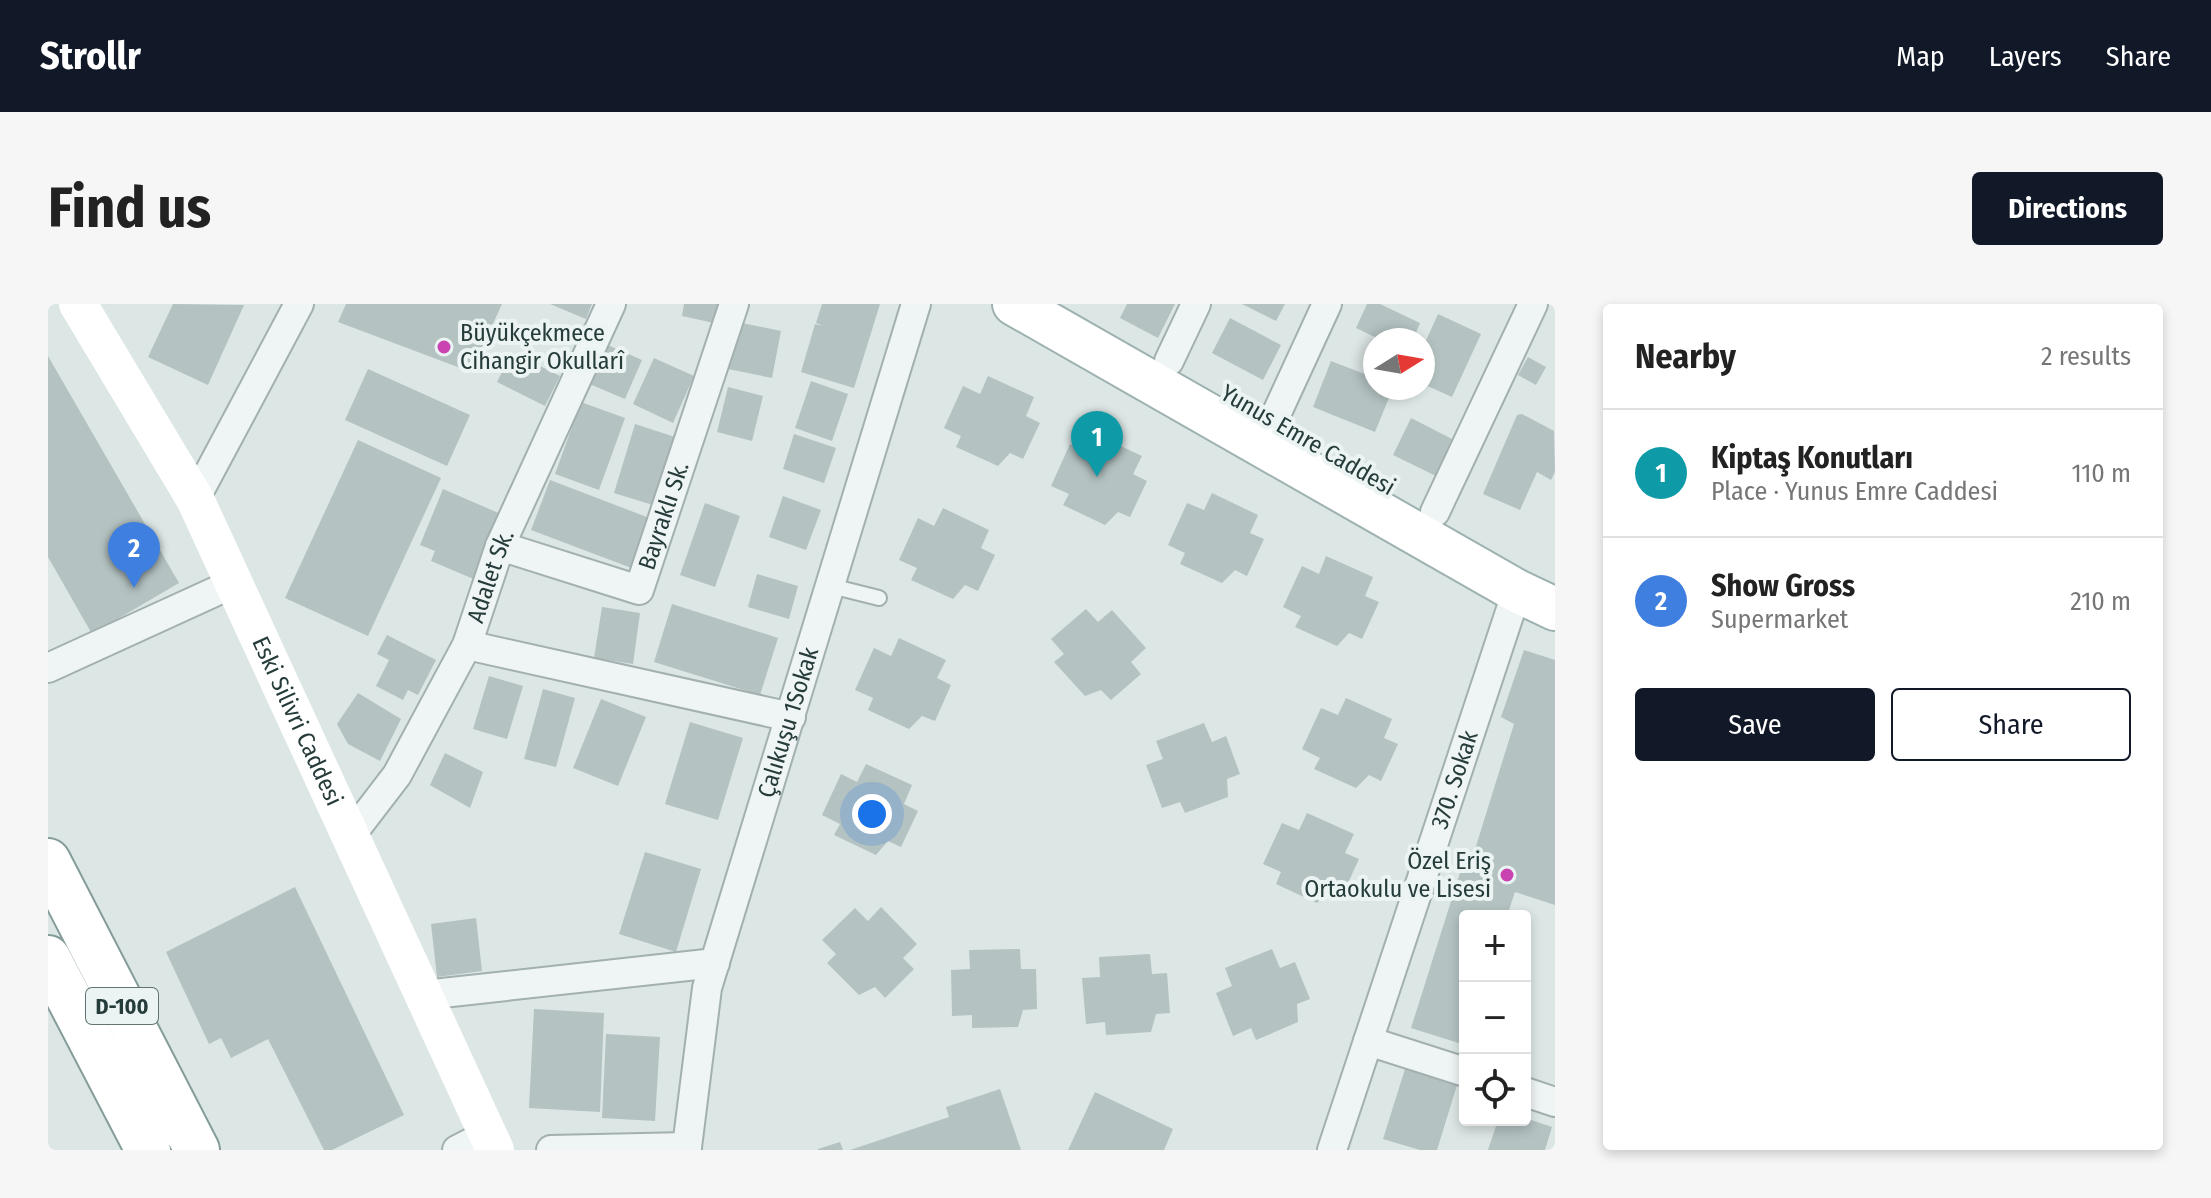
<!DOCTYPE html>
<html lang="en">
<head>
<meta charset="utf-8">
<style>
  :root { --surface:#fff; --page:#f6f6f6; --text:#222; --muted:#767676; --line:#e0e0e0; --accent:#111827 }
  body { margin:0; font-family:"Fira Sans Condensed",sans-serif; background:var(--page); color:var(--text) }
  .controls { position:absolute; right:24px; bottom:24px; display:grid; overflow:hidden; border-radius:8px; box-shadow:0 4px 12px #0003 }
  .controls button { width:72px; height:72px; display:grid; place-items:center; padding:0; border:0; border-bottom:2px solid var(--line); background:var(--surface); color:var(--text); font:40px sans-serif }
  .compass { position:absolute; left:1315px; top:24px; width:72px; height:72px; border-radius:50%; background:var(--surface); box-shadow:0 4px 12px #0003; rotate:79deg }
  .you { position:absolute; left:824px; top:510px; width:28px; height:28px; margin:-20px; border:6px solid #fff; border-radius:50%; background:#1a73e8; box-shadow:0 0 0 12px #1a73e833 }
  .badge { display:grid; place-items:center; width:52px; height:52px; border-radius:50%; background:var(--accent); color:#fff; font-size:26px; font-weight:700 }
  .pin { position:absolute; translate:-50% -66px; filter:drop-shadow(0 2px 4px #0008) }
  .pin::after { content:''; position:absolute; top:42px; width:28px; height:24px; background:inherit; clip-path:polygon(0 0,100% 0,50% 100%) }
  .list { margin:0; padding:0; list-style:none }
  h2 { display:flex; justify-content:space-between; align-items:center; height:104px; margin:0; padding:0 32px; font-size:34px }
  h2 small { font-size:26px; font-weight:400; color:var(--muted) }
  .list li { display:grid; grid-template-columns:52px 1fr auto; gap:24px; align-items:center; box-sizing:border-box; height:128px; padding:0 32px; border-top:2px solid var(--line) }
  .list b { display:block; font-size:30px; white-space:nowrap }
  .list p { margin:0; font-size:26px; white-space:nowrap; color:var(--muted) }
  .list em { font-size:26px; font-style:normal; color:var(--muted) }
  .actions { display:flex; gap:16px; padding:24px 32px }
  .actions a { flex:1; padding:18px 0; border:2px solid var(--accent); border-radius:8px; text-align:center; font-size:28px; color:var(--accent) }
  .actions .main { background:var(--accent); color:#fff }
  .icon { flex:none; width:44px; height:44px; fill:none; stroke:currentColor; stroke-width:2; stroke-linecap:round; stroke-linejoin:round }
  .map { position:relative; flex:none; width:1507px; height:846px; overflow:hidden; border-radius:8px }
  header { display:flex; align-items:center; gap:48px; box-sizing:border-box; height:112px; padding:0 40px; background:var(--accent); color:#fff }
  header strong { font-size:38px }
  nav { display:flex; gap:44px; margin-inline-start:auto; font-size:28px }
  .intro { display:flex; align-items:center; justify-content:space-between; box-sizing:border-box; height:192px; padding:0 48px }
  h1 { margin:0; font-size:56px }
  .button { padding:20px 36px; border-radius:8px; background:var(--accent); color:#fff; font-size:28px; font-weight:700 }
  main { display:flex; gap:48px; padding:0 48px }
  aside { flex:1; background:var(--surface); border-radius:8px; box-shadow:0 4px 12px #0003 }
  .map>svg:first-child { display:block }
  .building { fill:#b4c2c2 }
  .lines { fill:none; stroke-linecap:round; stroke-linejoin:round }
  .lane-casing { stroke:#a2b0af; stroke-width:18 }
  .street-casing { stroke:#a2b0af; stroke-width:32 }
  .primary-casing { stroke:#9cb1b0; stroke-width:46 }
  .highway-casing { stroke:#849c9a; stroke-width:48 }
  .lane { stroke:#eff4f4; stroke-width:14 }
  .street { stroke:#eff4f4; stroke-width:28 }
  .secondary { stroke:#fff; stroke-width:38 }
  .primary { stroke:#fff; stroke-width:42 }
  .highway { stroke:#fff; stroke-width:44 }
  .poi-dot { fill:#c943b1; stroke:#ebf4f3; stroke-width:3 }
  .labels { text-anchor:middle; stroke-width:8; stroke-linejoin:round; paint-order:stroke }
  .shield { fill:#ebf4f3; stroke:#617372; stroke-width:2 }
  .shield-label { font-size:22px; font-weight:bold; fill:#263c3b }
  .poi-label { font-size:24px; fill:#263c3b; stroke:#ebf4f3; text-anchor:start }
  .street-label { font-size:24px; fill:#263c3b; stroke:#ebf4f3 }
</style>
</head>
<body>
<header>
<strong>Strollr</strong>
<nav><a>Map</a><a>Layers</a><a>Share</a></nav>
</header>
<div class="intro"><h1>Find us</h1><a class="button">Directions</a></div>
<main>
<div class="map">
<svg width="1507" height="846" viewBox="0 0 1507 846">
  <rect width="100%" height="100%" fill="#dce6e5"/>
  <path class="building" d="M125,0L196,1L160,81L100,53Z
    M298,0H454L423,68L290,18Z
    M502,0H544L538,15Z
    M636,0H670L666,19L634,12Z
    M774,0H832L806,84L753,68L767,20L775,22L768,19Z
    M1079,0H1127L1110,34L1072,14Z
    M1194,0H1237L1228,17Z
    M1319,0H1332L1372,19L1365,36H1333L1308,24Z
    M1390,10L1433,30L1404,93L1375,80V43Z
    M1182,14L1233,41L1215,76L1164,49Z
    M689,18L733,27L724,74L680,65Z
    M555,39L594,56L577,95L539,79Z
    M464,48L512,72L497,102L449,78Z
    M0,52L131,279L44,330L0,253Z
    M1480,53L1498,63L1488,81L1470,71Z
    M606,54L646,72L625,119L585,100Z
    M1283,57L1327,74V84H1345L1327,128L1265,103Z
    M320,65L422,111L399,162L297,116Z
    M940,72L986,93L978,112L992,119L975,155L962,149L950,162L908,143L913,132L896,124L915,82L932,90Z
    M763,77L800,90L784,137L747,124Z
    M680,83L715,92L704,137L669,128Z
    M533,98L577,114L551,186L507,170Z
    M1474,110L1506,127L1507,168L1503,176L1489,168L1472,206L1435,190L1469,111Z
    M1363,114L1408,137L1390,173L1345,151Z
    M587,120L627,133L605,201L566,189Z
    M746,130L788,144L776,179L735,165Z
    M1047,130L1094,152L1085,170L1099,177L1082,213L1070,208L1057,221L1015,201L1021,190L1003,182L1022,140L1039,148Z
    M310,136L393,174L320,332L237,294Z
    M502,176L604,215L586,265L483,226Z
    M395,185L455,211L428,276L383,257L387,247L372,241Z
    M1164,189L1210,211L1202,229L1216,235L1199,272L1187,266L1174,279L1132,260L1137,249L1120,241L1139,199L1156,206Z
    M735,192L773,206L758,246L721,233Z
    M657,199L692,212L667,283L632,271Z
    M895,204L941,226L933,244L947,251L930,287L917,281L905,295L863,276L869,264L851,256L870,214L886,222Z
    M1278,252L1325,273L1317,292L1331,298L1314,335L1301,329L1289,342L1247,323L1253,312L1235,303L1254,262L1271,270Z
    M709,270L750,282L741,315L700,303Z
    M624,300L730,334L712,391L606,358Z
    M554,303L592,309L585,360L546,354Z
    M1038,305L1050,318L1064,306L1098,344L1083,358L1093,370L1063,396L1053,386L1037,392L1006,358L1016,350L1003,335Z
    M339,331L388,356L370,391L360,386L355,396L328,382L341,356L329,350Z
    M851,334L898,356L889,374L903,381L887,417L874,412L861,425L820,406L825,394L807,386L826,344L843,352Z
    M1476,346L1507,356V601L1467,588L1459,612H1417V741L1363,724L1417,553L1424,555L1466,420L1453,413Z
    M441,372L475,382L459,435L425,425Z
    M495,385L527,394L508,463L476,455Z
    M310,389L353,415L332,457L300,440L289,420Z
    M1298,394L1344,415L1336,434L1350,440L1333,477L1321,471L1308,484L1266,465L1272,454L1254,445L1273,404L1290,411Z
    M553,395L598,413L570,482L525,464Z
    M642,418L695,434L670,516L617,500Z
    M1156,419L1164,438L1178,432L1192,470L1179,475L1180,493L1137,509L1132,498L1114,504L1098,461L1115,455L1108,437Z
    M397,449L435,468L422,504L382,481Z
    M818,460L864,481L856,500L870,507L853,543L840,537L828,551L786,531L792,520L774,511L793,470L809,478Z
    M1259,509L1306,530L1297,549L1311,555L1294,592L1282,586L1269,599L1228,580L1233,568L1215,560L1234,519L1251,526Z
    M597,548L653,565L628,648L571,630Z
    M247,583L356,811L284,846H276L220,735L183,754L173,734L161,740L118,648Z
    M833,603L869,640L855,654L866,665L837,694L827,683L811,691L779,659L788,650L774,636L807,604L820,617Z
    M428,614L434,667L389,673L383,620Z
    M972,645L973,665H988L989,705L975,706L970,723L924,724V711L904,712L903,666L922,665L921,646Z
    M1224,645L1232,664L1247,658L1262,695L1249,700L1250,718L1208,736L1203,724L1185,732L1168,689L1184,682L1177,664Z
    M1102,650L1104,670L1119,669L1122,709L1108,710L1103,728L1058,731L1057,718L1038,720L1034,674L1052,673L1051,653Z
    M486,705L556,709L552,808L481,804Z
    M558,730L612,733L607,817L554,814Z
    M1357,765L1409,781L1389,846H1372L1335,835Z
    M952,785L973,846H802L901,813L898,803Z
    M1047,788L1125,825L1116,846H1020Z
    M1477,814L1504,823L1497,846H1440L1450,816Z
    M792,838L795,846H770V845Z"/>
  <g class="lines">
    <defs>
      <path id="lane" d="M783,282L831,294"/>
      <g id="street">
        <path d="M1121,57L1148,0"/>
        <path d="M1226,115L1279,0"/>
        <path d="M147,195L251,0"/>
        <path d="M1387,208L1485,0"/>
        <path id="s1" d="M452,242L591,286L686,0"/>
        <path d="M419,341L743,413"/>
        <path d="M0,364L186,279"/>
        <path id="s2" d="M303,531L349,471L419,341L452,242L563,0"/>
        <path d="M376,691L667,659"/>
        <path d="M1320,737L1417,768"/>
        <path d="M1477,788L1507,798"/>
        <path id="s3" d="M639,843L659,684L868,0"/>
        <path d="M409,846L440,830"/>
        <path d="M503,846L639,843"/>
        <path id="s4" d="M1284,846L1469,287"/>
      </g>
      <path id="primary" d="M966,0L1469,287L1507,305"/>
      <path id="highway" d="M0,557L149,846
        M0,654L100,846"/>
    </defs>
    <use href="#lane" class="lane-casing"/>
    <use href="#street" class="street-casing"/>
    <use href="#primary" class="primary-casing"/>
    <use href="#highway" class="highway-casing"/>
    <use href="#lane" class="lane"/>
    <use href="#street" class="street"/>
    <path class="secondary" id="s5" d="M30,0L147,195L447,846"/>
    <use href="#primary" class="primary"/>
    <use href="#highway" class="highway"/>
  </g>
  <g class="poi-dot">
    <circle cx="396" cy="43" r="8"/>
    <circle cx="1459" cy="571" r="8"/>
  </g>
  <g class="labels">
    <rect class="shield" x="38" y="684" width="72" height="36" rx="6"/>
    <g class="shield-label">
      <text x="74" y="710">D-100</text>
    </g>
    <g class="poi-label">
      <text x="412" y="37">Büyükçekmece<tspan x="412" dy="28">Cihangir Okullarî</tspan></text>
      <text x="1443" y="565" text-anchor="end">Özel Eriş<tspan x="1443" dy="28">Ortaokulu ve Lisesi</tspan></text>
    </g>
    <g class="street-label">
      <text transform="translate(1260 136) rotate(30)" y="8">Yunus Emre Caddesi</text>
      <text dy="8" stroke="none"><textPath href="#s1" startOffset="224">Bayraklı Sk.</textPath></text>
      <text dy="8" stroke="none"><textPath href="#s2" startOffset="296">Adalet Sk.</textPath></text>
      <text dy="8" stroke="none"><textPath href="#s5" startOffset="472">Eski Silivri Caddesi</textPath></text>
      <text dy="8" stroke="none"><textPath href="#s3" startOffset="438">Çalıkuşu 1Sokak</textPath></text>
      <text dy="8" stroke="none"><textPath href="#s4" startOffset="390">370. Sokak</textPath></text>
    </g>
  </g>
</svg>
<div class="controls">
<button>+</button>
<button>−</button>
<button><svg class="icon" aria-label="locate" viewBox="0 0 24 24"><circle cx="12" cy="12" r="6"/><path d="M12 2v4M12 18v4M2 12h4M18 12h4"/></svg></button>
</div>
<svg class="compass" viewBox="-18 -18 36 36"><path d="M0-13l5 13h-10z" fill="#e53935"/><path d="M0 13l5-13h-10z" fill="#767676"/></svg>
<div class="you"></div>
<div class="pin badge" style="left:1049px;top:173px;background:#0f9aa8">1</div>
<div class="pin badge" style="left:86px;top:284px;background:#3f7fe0">2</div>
</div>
<aside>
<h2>Nearby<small>2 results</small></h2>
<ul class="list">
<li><span class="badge" style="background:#0f9aa8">1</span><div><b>Kiptaş Konutları</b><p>Place · Yunus Emre Caddesi</p></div><em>110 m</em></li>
<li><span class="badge" style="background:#3f7fe0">2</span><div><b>Show Gross</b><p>Supermarket</p></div><em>210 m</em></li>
</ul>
<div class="actions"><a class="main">Save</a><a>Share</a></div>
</aside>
</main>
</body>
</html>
